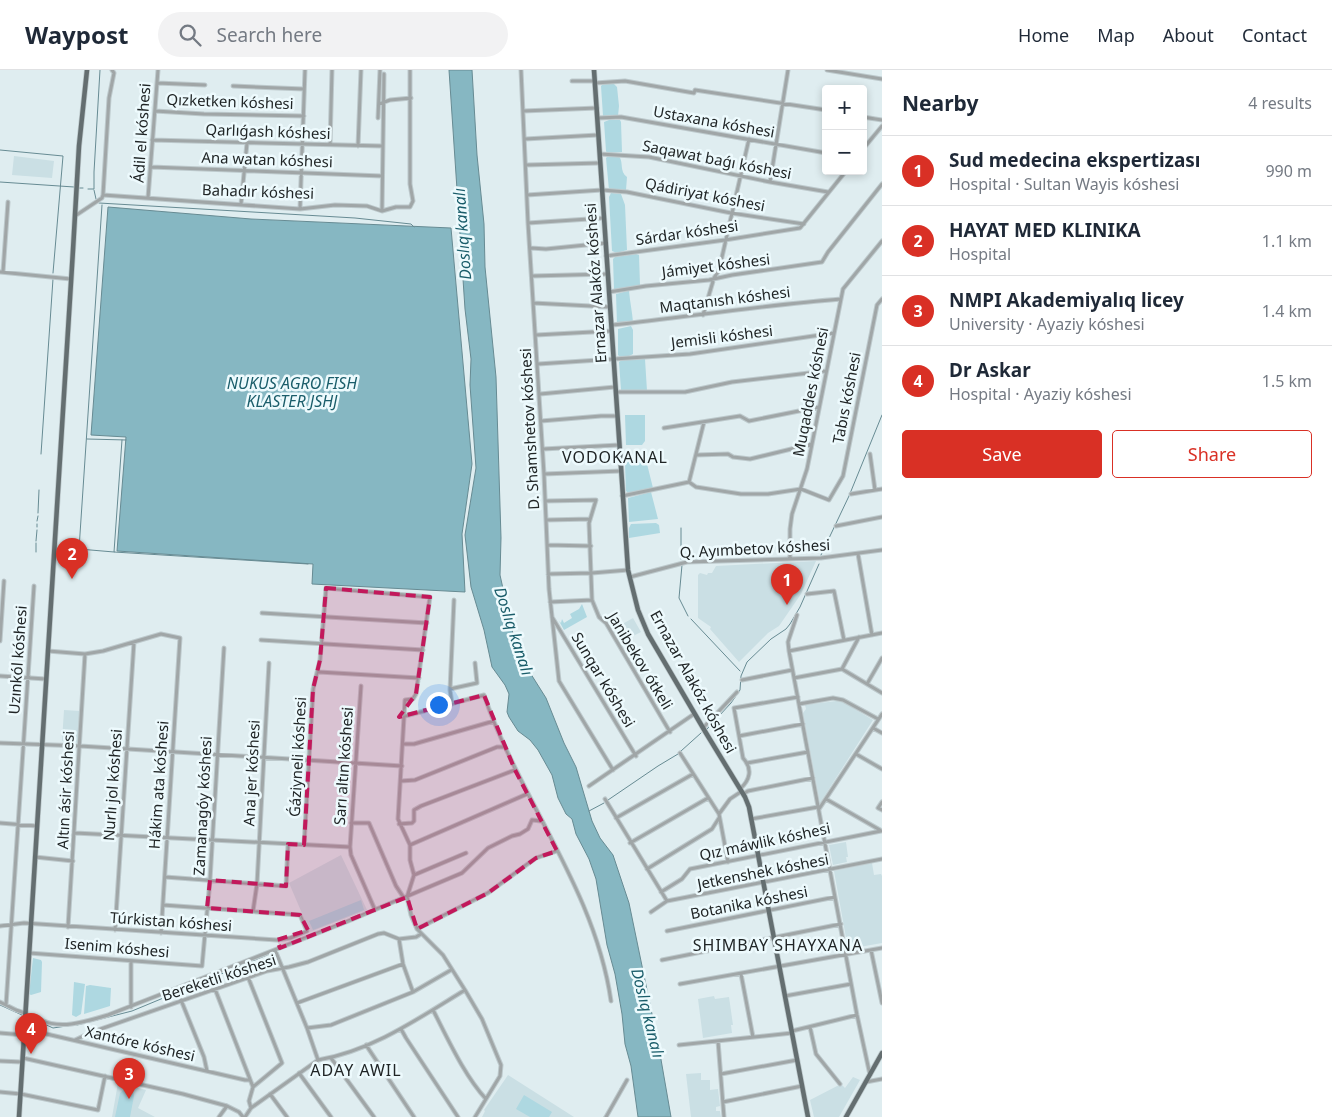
<!DOCTYPE html>
<html lang="en">
<head>
<meta charset="utf-8">
<style>
  :root { --surface:#fff; --page:#f2f2f3; --text:#1f2937; --muted:#747a83; --line:#e0e1e3; --accent:#d93025 }
  body { margin:0; font-family:"Noto Sans",sans-serif; background:var(--page); color:var(--text) }
  .controls { position:absolute; right:15px; top:15px; display:grid; overflow:hidden; border-radius:5px; box-shadow:0 2px 8px #0003 }
  .controls button { width:45px; height:45px; display:grid; place-items:center; padding:0; border:0; border-bottom:1px solid var(--line); background:var(--surface); color:var(--text); font:25px sans-serif }
  .you { position:absolute; left:438px; top:634px; width:18px; height:18px; margin:-12px; border:4px solid #fff; border-radius:50%; background:#1a73e8; box-shadow:0 0 0 8px #1a73e833 }
  .badge { display:grid; place-items:center; width:32px; height:32px; border-radius:50%; background:var(--accent); color:#fff; font-size:16px; font-weight:700 }
  .pin { position:absolute; translate:-50% -41px; filter:drop-shadow(0 1px 2px #0008) }
  .pin::after { content:''; position:absolute; top:26px; width:18px; height:15px; background:inherit; clip-path:polygon(0 0,100% 0,50% 100%) }
  .list { margin:0; padding:0; list-style:none }
  h2 { display:flex; justify-content:space-between; align-items:center; height:65px; margin:0; padding:0 20px; font-size:21px }
  h2 small { font-size:16px; font-weight:400; color:var(--muted) }
  .list li { display:grid; grid-template-columns:32px 1fr auto; gap:15px; align-items:center; box-sizing:border-box; height:70px; padding:0 20px; border-top:1px solid var(--line) }
  .list b { display:block; font-size:19px; white-space:nowrap }
  .list p { margin:0; font-size:16px; white-space:nowrap; color:var(--muted) }
  .list em { font-size:16px; font-style:normal; color:var(--muted) }
  .actions { display:flex; gap:10px; padding:15px 20px }
  .actions a { flex:1; padding:11px 0; border:1px solid var(--accent); border-radius:5px; text-align:center; font-size:18px; color:var(--accent) }
  .actions .main { background:var(--accent); color:#fff }
  .icon { flex:none; width:28px; height:28px; fill:none; stroke:currentColor; stroke-width:2; stroke-linecap:round; stroke-linejoin:round }
  .map { position:relative; flex:none; width:882px; height:1047px; overflow:hidden }
  header { display:flex; align-items:center; gap:30px; box-sizing:border-box; height:70px; padding:0 25px; background:var(--surface); border-bottom:1px solid var(--line) }
  header strong { font-size:24px }
  nav { display:flex; gap:28px; margin-inline-start:auto; font-size:18px }
  .search { width:350px; height:45px; background:var(--page); display:flex; align-items:center; gap:12px; box-sizing:border-box; padding:0 18px; border-radius:28px; color:var(--muted); font-size:19px }
  main { display:flex }
  aside { flex:1; background:var(--surface) }
  .map>svg:first-child { display:block }
  .built { fill:#cadfe4 }
  .green { fill:#aed8e1 }
  .water { fill:#86b7c2; stroke:#678b93 }
  .lines { fill:none; stroke-linecap:round; stroke-linejoin:round }
  .stream { stroke:#678b93; stroke-width:1 }
  .minor-casing { stroke:#bdc9cc; stroke-width:5 }
  .major-casing { stroke:#bdc9cc; stroke-width:6 }
  .minor { stroke:#a0a6a7; stroke-width:3 }
  .major { stroke:#646e70; stroke-width:4.5 }
  .marked { fill:#c2185b; fill-opacity:0.2; stroke:#c2185b; stroke-width:4; stroke-dasharray:10 6; stroke-linejoin:round }
  .labels { text-anchor:middle; stroke-width:5; stroke-linejoin:round; paint-order:stroke }
  .street-label { font-size:15px; fill:#202526; stroke:#edfafd }
  .water-label { font-size:16px; font-style:italic; fill:#1a5d6a; stroke:#edfafd }
  .neighbourhood-label { font-size:16px; letter-spacing:1px; fill:#202526; stroke:#edfafd }
</style>
</head>
<body>
<header>
<strong>Waypost</strong>
<div class="search"><svg class="icon" aria-label="search" viewBox="0 0 24 24"><circle cx="10" cy="10" r="6"/><path d="M15 15l6 6"/></svg>Search here</div>
<nav><a>Home</a><a>Map</a><a>About</a><a>Contact</a></nav>
</header>
<main>
<div class="map">
<svg width="882" height="1047" viewBox="0 0 882 1047">
  <rect width="100%" height="100%" fill="#dfedf0"/>
  <path class="built" d="M14,86L54,91L52,108L12,105Z
    M816,491L801,524L779,556L768,563L739,592L710,559L711,557L698,548V505L700,503L707,505L708,503H712L716,496Z
    M633,548L641,562L629,568V572L622,576L612,560Z
    M836,631L843,632L873,650L820,733L803,643L806,639L805,635Z
    M64,640L80,641L79,673L62,671Z
    M846,772L848,787H846L847,792L833,795L829,775Z
    M341,785L367,840L310,862L289,813Z
    M872,793L874,805L881,804L882,806V873L848,879L834,801Z
    M714,926L715,929L729,927L733,955H731L732,963L703,968L698,929Z
    M701,1003V1010H710V1020L718,1019L720,1036L716,1037V1041H720L721,1047H691L686,1004Z
    M508,1005L574,1047H482L485,1041L484,1040Z
    M853,1007L860,1010L839,1047H814L810,1030L841,1014L845,1018Z
    M118,1013L146,1020L138,1038L155,1047H112Z"/>
  <path class="green" d="M604,13L614,14L617,17L619,36L618,46H603L601,16Z
    M609,50H620L621,52L622,82L607,83L606,81L604,52Z
    M608,86H619C624,93 619,101 627,107L626,120L625,121L609,120L606,88Z
    M611,123L621,124L625,135L627,180L617,183L612,181L609,127Z
    M636,184L639,185L640,215L638,217L615,220L614,219L613,189L615,187Z
    M628,221H629C630,232 632,241 633,252L617,254L616,224Z
    M631,256L633,260V284L627,287L621,288L618,285V259Z
    M645,289L647,321L621,320L619,292L622,290Z
    M625,345H645V371L642,375H626Z
    M646,390L653,418L629,424L626,421L625,394L627,392Z
    M651,422L658,449L629,452L628,428Z
    M656,453L659,455L660,463L629,468V458L631,454Z
    M582,534L587,547L564,560L559,551L561,553L562,549L564,553L572,548L570,544L579,539Z
    M361,830L364,840L313,860L309,851Z
    M33,888L41,890L42,892L41,922L31,925L29,924Z
    M74,912L85,914L81,944L76,947L72,945Z
    M90,915L111,918L110,936L84,944L86,916Z
    M126,1018L133,1021L134,1026L130,1047H115L120,1023Z
    M524,1025L552,1042L549,1047H530L516,1039Z"/>
  <path class="water" d="M449,0H472L477,85L484,154L485,197L496,307L501,468L500,505L517,582L546,628L564,673L576,697L592,751L600,768L613,785L629,833L659,978L671,1047H638L631,996L625,974L622,944L615,904L607,875L596,809L589,789L576,764L572,749L566,744L558,728L552,705L538,680L530,670L518,661L509,647L507,642L509,624L505,615L492,597L484,560L471,517L465,465L476,398L470,315L471,289L465,239Z
    M108,137L251,149L451,158L472,394L462,464L465,522L312,514L313,494L117,481L126,367L91,365Z"/>
  <g class="lines">
    <path class="stream" d="M0,80L63,86L53,203
      M0,112L74,117
      M78,118H83
      M88,119H94V102L100,0
      M94,120L96,129
      M99,133L355,148L411,154L414,157
      M102,135L79,479L114,482
      M87,369L126,370
      M122,370L114,482L308,494
      M41,384L53,209
      M38,443L39,420
      M37,451L38,446
      M37,457V454
      M36,471L37,460
      M36,482V473
      M821,485L849,426L882,345
      M681,489V458
      M682,495L679,528L688,546
      M691,549L740,601
      M707,659L731,633L740,620L741,606L747,592L771,569L786,559L790,554L800,537L819,494
      M681,681L701,663
      M608,730L658,696L678,684
      M589,741L604,733
      M0,935L22,945
      M27,946L53,958L73,955
      M77,955L132,941L267,885
      M620,1019L625,1011
      M604,1047L610,1038"/>
    <defs>
      <path id="minor" d="M521,0L528,153L544,404L549,519L559,611L613,700
        M827,0L882,9
        M572,11H595
        M157,13L205,15
        M595,13L625,11L694,23L695,20L826,40
        M233,16L304,19
        M379,34L390,30L411,28
        M155,41L204,44L304,46
        M523,41L597,38
        M863,47L882,50
        M378,48L380,0
        M598,48L621,47L826,83
        M525,69L598,65
        M152,70L382,76
        M330,75L332,0
        M358,76L361,0
        M863,79L882,56
        M600,84L649,87L770,112L828,122
        M526,95L600,93
        M151,97L382,106
        M770,112L788,0
        M103,125L300,139L335,135L367,136L382,141L396,137H410L413,131L410,114V0
        M103,125L109,28L114,3L112,0
        M527,125L602,120L627,122L731,143L804,154
        M148,128L158,0
        M241,134L247,73
        M300,139L305,0
        M382,141L384,4
        M75,146L102,128L103,125
        M528,153L604,148
        M531,178L546,179L606,173
        M606,186L725,170L800,158L846,101
        M0,202L71,209
        M3,202L8,132
        M532,206L608,204
        M609,222L646,216L709,210L732,205L822,192L828,182L882,114
        M533,233L610,237
        M703,245L714,208L719,200L749,69
        M612,255C688,247 764,235 841,229
        M536,265L611,261
        M538,294L690,284L834,263
        M616,322H685L732,312L826,301
        M540,324L615,317
        M541,351L601,346H617
        M664,358L740,346L749,351L819,337
        M543,379L619,375
        M870,384L875,420
        M696,385L728,384L733,387L750,389L812,374
        M544,404L621,401
        M689,412L704,352
        M851,424L882,419
        M622,426L689,412L696,417L741,424H768L801,419L829,430L843,406L877,235L882,229
        M545,431L596,430L589,453L592,530L599,547L606,553L670,662
        M546,450L590,449
        M836,456L882,447
        M547,475L591,476
        M858,484L872,565
        M790,489V459L792,444L807,399L843,219L882,171
        M548,504L592,503L628,500
        M630,507L687,492L821,488L882,480
        M807,524L834,521L844,570
        M550,532L592,530
        M262,543L427,553
        M797,545L788,572L789,581L857,945L870,1005
        M552,547L636,686
        M261,570L423,580
        M0,571L4,511
        M48,581L85,584L103,581L161,564L180,568L161,863
        M789,581L882,563
        M842,599L859,567
        M319,602L419,608
        M0,606L46,609
        M794,608L842,599L882,623
        M742,610L792,600
        M867,614L882,588
        M361,616L350,777L351,785L375,840
        M450,619L477,613L475,593
        M452,634L450,620L454,530
        M799,634L833,628L843,630L878,649
        M405,646L484,625C520,730 595,819 611,931
        M703,658L737,622
        M873,658L882,663
        M739,666L803,654
        M0,673L80,676L402,696
        M403,674H414L494,651
        M680,683L719,744L728,792
        M856,684L882,699
        M747,693L808,682
        M401,711L415,710L497,677H505
        M589,716L694,644
        M740,719C750,710 753,699 743,688L734,638L798,627
        M743,724L748,721L813,708
        M605,729L667,831
        M826,729L880,760
        M882,732L878,738L882,740
        M819,739L882,644
        M719,744L730,729L742,721
        M616,748L693,704
        M751,749L818,737
        M0,753L37,756
        M351,753H369L396,816L404,828
        M399,754L412,753L414,751V740L421,736L515,700
        M75,763L350,777
        M630,773L708,728
        M304,775L313,619L320,590L326,518L430,527L416,624L413,629L405,630L398,749L410,775V790L414,805L407,827L411,845L417,859L443,885L465,920L482,949L501,995L500,1006L475,1047
        M410,775L527,724
        M35,787L73,791
        M647,799L712,759L719,748
        M414,805L466,783
        M165,807L286,816L288,774
        M661,822L682,809L690,799L881,761
        M253,841L257,814L269,593
        M651,842L667,831L882,789
        M0,856L24,853L277,870L290,868L307,861L300,845L163,835
        M68,857L85,584
        M417,859L488,823L536,788L557,781
        M115,860L134,572
        M667,861L835,827
        M399,869L403,894L413,922
        M275,880L307,958L318,990
        M871,880L882,933
        M29,883L202,896L210,810L224,578
        M662,890L841,854
        M741,904L753,967
        M248,907L282,993L253,1017
        M680,914L882,878
        M215,919L253,1017
        M785,926L851,914
        M181,930L204,987L207,1001
        M0,932L16,940L25,943
        M297,933L403,894
        M6,935L34,516
        M131,937V892
        M433,940C448,969 464,1005 486,1029
        M41,950C62,960 87,951 108,945L346,852L462,803L488,778L512,766L520,764L528,759L532,750L541,751
        M810,957L816,984L840,1014
        M307,958L331,955L413,922L451,900
        M25,959L245,1010H250
        M401,959L406,968L458,1047
        M792,961L857,945
        M0,963L24,965
        M75,970L92,962L267,901L289,897L308,892L378,864L384,863L399,869L416,867L421,864
        M718,971L724,1047
        M366,975L414,1047
        M679,975L792,963
        M23,988L183,1024L227,1036L239,1042L243,1047
        M331,988L374,1047
        M0,991L22,992
        M299,1003L331,1047
        M721,1004L797,990
        M866,1012L882,1009
        M0,1022L21,1024L98,1040L105,1006
        M270,1024L287,1047
        M723,1032L802,1016
        M251,1038L249,1031L253,1017
        M219,1047L227,1036
        M245,1047L251,1038L318,990C372,981 419,948 465,920
        M606,1047L627,1010"/>
      <path id="major" d="M594,0L628,500L638,540L648,564L706,663L745,727L749,737L808,1047
        M19,1047L73,180L79,76L87,0
        M846,1047L882,983"/>
    </defs>
    <use href="#minor" class="minor-casing"/>
    <use href="#major" class="major-casing"/>
    <use href="#minor" class="minor"/>
    <use href="#major" class="major"/>
  </g>
  <path class="marked" d="M326,518L430,527L416,624L399,647L484,625L515,700L557,781L536,788L488,823L417,859L407,827L280,878L277,870L308,860L300,845L207,838L210,810L286,816L288,774L304,775L313,619L320,590Z"/>
  <g class="labels">
    <g class="street-label">
      <text transform="translate(230 32) rotate(2)" y="5">Qızketken kóshesi</text>
      <text transform="translate(714 52) rotate(10)" y="5">Ustaxana kóshesi</text>
      <text transform="translate(268 62) rotate(2)" y="5">Qarlıǵash kóshesi</text>
      <text transform="translate(142 63) rotate(-86)" y="5">Ádil el kóshesi</text>
      <text transform="translate(267 90) rotate(2)" y="5">Ana watan kóshesi</text>
      <text transform="translate(717 90) rotate(11)" y="5">Saqawat baǵı kóshesi</text>
      <text transform="translate(258 122) rotate(2)" y="5">Bahadır kóshesi</text>
      <text transform="translate(705 125) rotate(11)" y="5">Qádiriyat kóshesi</text>
      <text transform="translate(687 163) rotate(-8)" y="5">Sárdar kóshesi</text>
      <text transform="translate(716 196) rotate(-7)" y="5">Jámiyet kóshesi</text>
      <text transform="translate(596 213) rotate(-94)" y="5">Ernazar Alakóz kóshesi</text>
      <text transform="translate(725 230) rotate(-7)" y="5">Maqtanısh kóshesi</text>
      <text transform="translate(722 267) rotate(-7)" y="5">Jemisli kóshesi</text>
      <text transform="translate(811 322) rotate(-79)" y="5">Muqaddes kóshesi</text>
      <text transform="translate(847 328) rotate(-79)" y="5">Tabıs kóshesi</text>
      <text transform="translate(530 359) rotate(-93)" y="5">D. Shamshetov kóshesi</text>
      <text transform="translate(755 479) rotate(-3)" y="5">Q. Ayımbetov kóshesi</text>
      <text transform="translate(18 590) rotate(-86)" y="5">Uzınkól kóshesi</text>
      <text transform="translate(640 591) rotate(59)" y="5">Janibekov ótkeli</text>
      <text transform="translate(603 610) rotate(59)" y="5">Sunqar kóshesi</text>
      <text transform="translate(693 612) rotate(61)" y="5">Ernazar Alakóz kóshesi</text>
      <text transform="translate(298 687) rotate(-87)" y="5">Ǵáziyneli kóshesi</text>
      <text transform="translate(344 696) rotate(-86)" y="5">Sarı altın kóshesi</text>
      <text transform="translate(252 703) rotate(-87)" y="5">Ana jer kóshesi</text>
      <text transform="translate(113 715) rotate(-86)" y="5">Nurlı jol kóshesi</text>
      <text transform="translate(159 715) rotate(-86)" y="5">Hákim ata kóshesi</text>
      <text transform="translate(66 720) rotate(-87)" y="5">Altın ásir kóshesi</text>
      <text transform="translate(203 736) rotate(-87)" y="5">Zamanagóy kóshesi</text>
      <text transform="translate(765 772) rotate(-12)" y="5">Qız máwlik kóshesi</text>
      <text transform="translate(763 802) rotate(-11)" y="5">Jetkenshek kóshesi</text>
      <text transform="translate(749 833) rotate(-11)" y="5">Botanika kóshesi</text>
      <text transform="translate(171 852) rotate(4)" y="5">Túrkistan kóshesi</text>
      <text transform="translate(117 878) rotate(5)" y="5">Isenim kóshesi</text>
      <text transform="translate(219 908) rotate(-18)" y="5">Bereketli kóshesi</text>
      <text transform="translate(140 974) rotate(13)" y="5">Xantóre kóshesi</text>
    </g>
    <g class="water-label">
      <text transform="translate(462 164) rotate(-94)" y="6">Doslıq kanalı</text>
      <text x="292" y="319">NUKUS AGRO FISH<tspan x="292" dy="18">KLASTER JSHJ</tspan></text>
      <text transform="translate(514 561) rotate(72)" y="6">Doslıq kanalı</text>
      <text transform="translate(648 943) rotate(76)" y="6">Doslıq kanalı</text>
    </g>
    <g class="neighbourhood-label">
      <text x="615" y="393">VODOKANAL</text>
      <text x="778" y="881">SHIMBAY SHAYXANA</text>
      <text x="356" y="1006">ADAY AWIL</text>
    </g>
  </g>
</svg>
<div class="controls">
<button>+</button>
<button>−</button>
</div>
<div class="you"></div>
<div class="pin badge" style="left:787px;top:535px">1</div>
<div class="pin badge" style="left:72px;top:509px">2</div>
<div class="pin badge" style="left:129px;top:1029px">3</div>
<div class="pin badge" style="left:31px;top:984px">4</div>
</div>
<aside>
<h2>Nearby<small>4 results</small></h2>
<ul class="list">
<li><span class="badge">1</span><div><b>Sud medecina ekspertizası</b><p>Hospital · Sultan Wayis kóshesi</p></div><em>990 m</em></li>
<li><span class="badge">2</span><div><b>HAYAT MED KLINIKA</b><p>Hospital</p></div><em>1.1 km</em></li>
<li><span class="badge">3</span><div><b>NMPI Akademiyalıq licey</b><p>University · Ayaziy kóshesi</p></div><em>1.4 km</em></li>
<li><span class="badge">4</span><div><b>Dr Askar</b><p>Hospital · Ayaziy kóshesi</p></div><em>1.5 km</em></li>
</ul>
<div class="actions"><a class="main">Save</a><a>Share</a></div>
</aside>
</main>
</body>
</html>
